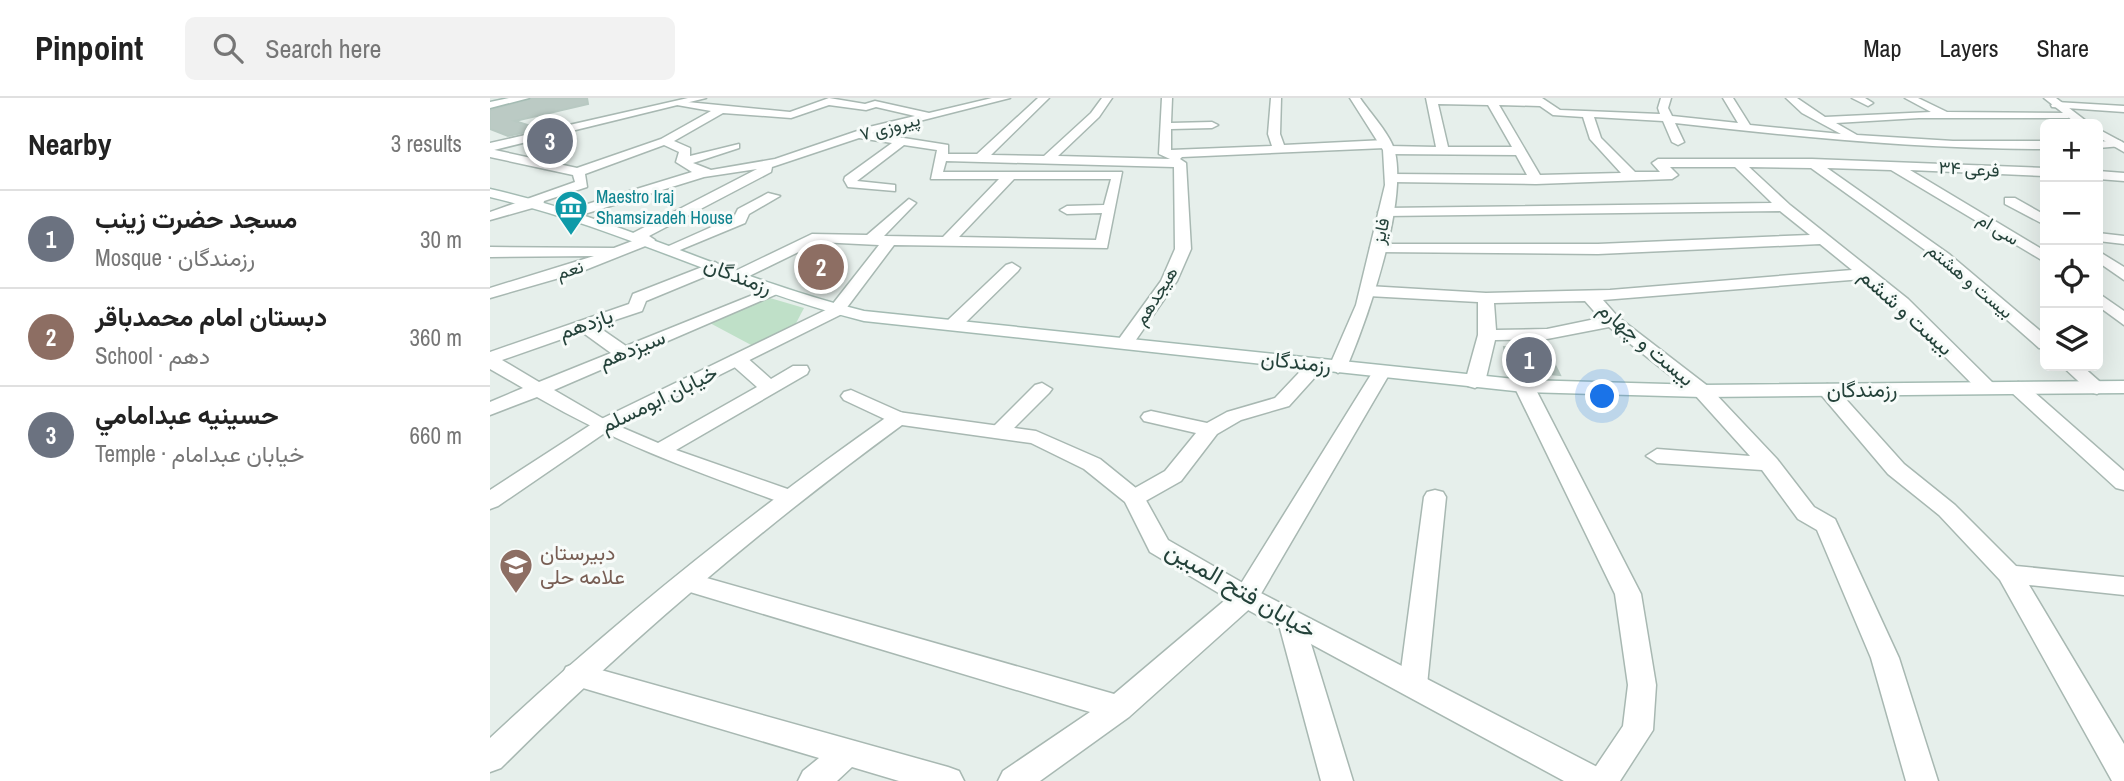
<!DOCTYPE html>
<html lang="en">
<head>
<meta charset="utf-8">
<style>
  :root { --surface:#fff; --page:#f2f2f2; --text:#222; --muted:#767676; --line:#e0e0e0; --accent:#b45309 }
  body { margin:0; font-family:"Archivo Narrow",Vazirmatn,sans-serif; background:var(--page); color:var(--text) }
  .controls { position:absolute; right:21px; top:21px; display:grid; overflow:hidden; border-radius:10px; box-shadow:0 7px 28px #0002 }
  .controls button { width:63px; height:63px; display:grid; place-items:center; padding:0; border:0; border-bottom:2px solid var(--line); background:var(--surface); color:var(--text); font:35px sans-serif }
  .you { position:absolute; left:1113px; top:299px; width:24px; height:24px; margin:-18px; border:5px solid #fff; border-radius:50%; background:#1a73e8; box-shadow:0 0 0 10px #1a73e833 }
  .badge { display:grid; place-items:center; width:46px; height:46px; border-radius:50%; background:var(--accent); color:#fff; font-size:23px; font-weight:700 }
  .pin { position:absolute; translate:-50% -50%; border:4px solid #fff; box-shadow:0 2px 7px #0006 }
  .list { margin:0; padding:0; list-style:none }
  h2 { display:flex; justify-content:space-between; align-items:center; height:91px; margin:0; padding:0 28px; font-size:30px }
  h2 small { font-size:23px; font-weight:400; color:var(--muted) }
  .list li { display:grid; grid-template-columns:46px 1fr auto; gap:21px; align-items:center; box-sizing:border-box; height:98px; padding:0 28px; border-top:2px solid var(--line) }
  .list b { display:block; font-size:26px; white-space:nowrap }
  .list p { margin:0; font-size:23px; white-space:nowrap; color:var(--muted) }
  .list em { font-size:23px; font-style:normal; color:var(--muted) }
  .icon { flex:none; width:38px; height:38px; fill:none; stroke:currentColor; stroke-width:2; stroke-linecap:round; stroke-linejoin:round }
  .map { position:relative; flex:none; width:1634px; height:683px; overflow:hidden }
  header { display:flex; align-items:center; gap:42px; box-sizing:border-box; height:98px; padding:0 35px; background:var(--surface); border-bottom:2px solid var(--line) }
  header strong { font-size:33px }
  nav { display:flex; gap:38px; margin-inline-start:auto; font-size:24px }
  .search { width:490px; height:63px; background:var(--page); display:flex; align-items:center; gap:18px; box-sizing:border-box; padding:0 24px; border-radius:10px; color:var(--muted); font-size:26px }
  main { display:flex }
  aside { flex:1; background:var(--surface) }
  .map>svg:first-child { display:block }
  .green { fill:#bfe0c8 }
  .building { fill:#bbcac4; stroke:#b8c9c2; stroke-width:2 }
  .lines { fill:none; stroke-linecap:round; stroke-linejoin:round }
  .minor-casing { stroke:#a8b8b2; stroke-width:3 }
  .tertiary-casing { stroke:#a8b8b2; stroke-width:3 }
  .secondary-casing { stroke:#a4bbb3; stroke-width:3 }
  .minor { fill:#fff; fill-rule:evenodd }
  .tertiary { fill:#fff; fill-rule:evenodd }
  .secondary { fill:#fff; fill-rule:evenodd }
  .labels { text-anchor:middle; stroke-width:6; stroke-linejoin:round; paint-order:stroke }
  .far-street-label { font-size:18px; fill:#24423a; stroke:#f7fbf9 }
  .far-culture-label { font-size:18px; fill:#0d838f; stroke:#f7fbf9; text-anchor:start }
  .street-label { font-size:21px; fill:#24423a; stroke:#f7fbf9 }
  .education-label { font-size:21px; fill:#785e54; stroke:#f7fbf9; text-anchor:start }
  .near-street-label { font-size:24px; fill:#24423a; stroke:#f7fbf9 }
</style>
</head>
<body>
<header>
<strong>Pinpoint</strong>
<div class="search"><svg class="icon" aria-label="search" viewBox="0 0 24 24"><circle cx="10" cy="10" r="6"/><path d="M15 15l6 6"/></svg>Search here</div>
<nav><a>Map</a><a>Layers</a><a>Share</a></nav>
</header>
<main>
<aside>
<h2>Nearby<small>3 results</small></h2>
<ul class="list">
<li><span class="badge" style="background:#6b7280">1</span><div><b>مسجد حضرت زینب</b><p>Mosque · رزمندگان</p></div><em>30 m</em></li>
<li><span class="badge" style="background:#8d6e63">2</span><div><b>دبستان امام محمدباقر</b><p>School · دهم</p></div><em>360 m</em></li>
<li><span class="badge" style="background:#6b7280">3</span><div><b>حسينيه عبدامامي</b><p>Temple · خیابان عبدامام</p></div><em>660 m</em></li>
</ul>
</aside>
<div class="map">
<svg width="1634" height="683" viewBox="0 0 1634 683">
  <rect width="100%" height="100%" fill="#e6efeb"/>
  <path class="green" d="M280,200L314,210L304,229L263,248L218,224Z"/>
  <path class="building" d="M42,0H97L98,6L25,23L50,31L18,38L0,31V12Z
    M73,38L84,41L51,50L40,46Z
    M1014,249L1058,253L1070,277L1017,272Z"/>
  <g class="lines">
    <defs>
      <path id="minor" d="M339,0L375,6L385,3L439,15L502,0H520L382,35L458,47V56H487L548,0H559L501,57L554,58L601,15L612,0H622L609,19L568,58L680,61L669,56L672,0H682L681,25L722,24L728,27L722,30L681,31V52L782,48L778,36L781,0H791L790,36L794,47L895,42L899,44V48L946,49L936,0H1052L1070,12L1170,16L1168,10L1171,0H1181L1178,10L1182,18L1248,25L1233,0H1243L1260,27L1351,36L1312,15L1296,0H1307L1335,19L1441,14L1415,0H1428L1457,14L1582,15L1583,17L1578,20H1429L1346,25L1367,37L1463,43H1555V51C1430,51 1308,39 1185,25L1194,44L1188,47L1182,44L1173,23L1104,19L1111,40L1145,74H1170L1162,65L1168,61H1322L1555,70V78L1420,72L1555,153V164L1401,72L1337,70L1459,156L1555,237V251L1549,250L1449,162L1321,70L1259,69L1300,107L1418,201L1505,287L1508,291L1505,295H1491L1406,209L1373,181L1113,202L1128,219L1219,289L1287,361L1324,409L1345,421L1409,560L1448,683H1416L1381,560L1327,432L1308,421L1272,372L1167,365L1156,358L1167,351L1260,358L1205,297L1119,229L1057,241L1005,242L995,284L985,290L978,288L975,284L988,237V204L878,198L870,193L878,188L996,195L1120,192L1362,172L1330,146L1108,156L887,154L880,150L887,146H1108L1320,137L1290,113L895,118L888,114L895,110L1282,105L1245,69H1180L1188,77L1182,81L1046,86L901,84L895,80L901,76L1037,77L1026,57L899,56L895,55V50L692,59L690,61L696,65L701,151L687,183L641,249L635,250L626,245L671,183L685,151L684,69L456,63L453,74H632L617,150L404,147L352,216L346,217L338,212L389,147L329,144L253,181H241V175L322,136L377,137L419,101L426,105L394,138L453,139L509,81H441L447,52L414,47L367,83L405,87V93L358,89L354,82L355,79L402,45L369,40L282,69L281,74L159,138L165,142L163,145L90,174L0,200V190L104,158L0,159V149L124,150L145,142L141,138L143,135L267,71L214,79L88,118H78V112L202,74L186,64L189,54L174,47L95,76L97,89L54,103L53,107L0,122V114L85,84L83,77L0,59V51L87,70L171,41L221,13L187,7V3L300,14ZM948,6L998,7L1022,49H958ZM339,7L376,12L386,9L425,18L379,29L285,61L221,72L203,65L249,50V46L200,58V50L184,43L233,15L301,20ZM1009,7L1050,8L1063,17L1093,19L1100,41L1131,75L1050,77ZM524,81H621L614,107L577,108L570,112L577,116L612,115L606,142L469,139ZM1095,203L1110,220L1057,231L1006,232L1004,205Z
        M1362,0H1375L1383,5L1378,8Z
        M1566,4L1634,8V14L1562,9L1561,7Z
        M1628,42L1632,44V48L1608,50V44Z
        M1608,73L1634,75V83L1608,81Z
        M278,95L290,98L259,116L255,125L185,154H175L172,151L244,119L248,111Z
        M1515,100H1525L1555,117V127L1515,106Z
        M1608,135L1634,138V146L1608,143Z
        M1608,153L1634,169V182L1608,164Z
        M225,164L233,169L231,172L156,203L152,213L107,228L136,248L280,190L286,188L294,193L64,292L119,324L168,345L267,289L241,266L239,262L241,258H255L281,281L303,268H317L319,272L317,276L186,352L306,394L309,399L306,404H290C202,372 128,346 47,299L0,317V304L33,290L0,271V254L139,206L143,196ZM92,234L121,255L49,284L12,262Z
        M522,165L530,170L528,173L471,229H459L456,225L459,221L516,167Z
        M1608,195L1634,213V227L1608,208Z
        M827,261L836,267L799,308L751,322L727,336L691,383L652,405H636L633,400L636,395L675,373L706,335L654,323L651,319L654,315L661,313L717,325L737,314L785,300L820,263Z
        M1572,268H1592L1617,290L1607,296L1600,294Z
        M891,269L900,275L765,506L639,619L550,683H508L513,673L600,614L190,491L186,484L190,477L199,475L624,596L747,492L882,275Z
        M1034,282L1044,288L1151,496L1166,587L1163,632L1130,683H1096L1133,628L1138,587L1125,496L1024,288Z
        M1528,284L1535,286L1634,373V392L1626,390L1521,294L1518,290Z
        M552,285L562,291L559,295L516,338H502L499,334L502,330L545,287Z
        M1337,286L1344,288L1414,366L1465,407L1526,468L1634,479V497L1539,487L1634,646V683H1622L1510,482L1449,417L1398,376L1327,292Z
        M361,292L415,316L418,320L415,324H401L354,302L351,298L354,294Z
        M945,392L953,394L956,399L937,587L933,595L923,599L913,595L909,587L934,399L937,394Z
        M801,513L810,516L814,523L863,683H831L788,523L792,516Z
        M86,565L458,669L469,673L474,683H409L362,669L347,683H308L313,673L329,660L76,585L72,577L76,569Z"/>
      <path id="tertiary" d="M198,0H216L0,53V45Z
        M860,0H870C880,15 901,37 905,54C917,107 878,219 857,269L848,275L839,269L866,207L895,87L893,52Z
        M1554,0H1566L1600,26H1587Z
        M1608,31L1634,45V54L1608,39Z
        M346,207L354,212L352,216L119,332L8,408L0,411V392L105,324Z
        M408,314L546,333L610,361L652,395L678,442L765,492L1115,673L1120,683H1074L747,506L660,454L635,404L594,371L541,345L412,327C270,431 136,545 11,670L0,674V640C126,522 260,415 401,316Z"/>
      <path id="secondary" d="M19,0H39L0,10V4Z
        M0,91C129,120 246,182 374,213L1034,282L1212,287L1634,283V295L1212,299L1034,294L374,223C246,191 129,129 0,99Z"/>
    </defs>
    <use href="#minor" class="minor-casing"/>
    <use href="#tertiary" class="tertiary-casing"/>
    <use href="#secondary" class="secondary-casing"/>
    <use href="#minor" class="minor"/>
    <use href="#tertiary" class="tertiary"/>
    <use href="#secondary" class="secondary"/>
  </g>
  <defs>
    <symbol id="museum-pin" viewBox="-11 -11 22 30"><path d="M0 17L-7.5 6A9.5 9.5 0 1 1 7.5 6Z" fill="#0f9aa8" stroke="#f7fbf9"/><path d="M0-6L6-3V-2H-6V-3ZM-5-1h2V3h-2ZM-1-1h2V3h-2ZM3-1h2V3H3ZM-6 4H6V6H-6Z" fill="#fff"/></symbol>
    <symbol id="school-pin" viewBox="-11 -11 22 30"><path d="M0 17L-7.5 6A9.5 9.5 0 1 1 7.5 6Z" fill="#8d6e63" stroke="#f7fbf9"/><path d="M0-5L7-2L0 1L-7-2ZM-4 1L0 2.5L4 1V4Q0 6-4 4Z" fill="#fff"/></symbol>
  </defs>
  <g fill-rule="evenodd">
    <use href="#museum-pin" x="62" y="90" width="38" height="52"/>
    <use href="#school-pin" x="7" y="448" width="38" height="52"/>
  </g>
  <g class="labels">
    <g class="far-street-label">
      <text transform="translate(400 29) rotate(-15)" y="6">پیروزی ۷</text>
      <text transform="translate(1479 71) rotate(3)" y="6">فرعی ۳۴</text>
      <text transform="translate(1508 131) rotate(31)" y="6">سی ام</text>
      <text transform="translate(891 133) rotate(-78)" y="6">فایز</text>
      <text transform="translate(80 172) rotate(-18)" y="6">نعم</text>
      <text transform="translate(1480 183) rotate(40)" y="6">بیست و هشتم</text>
      <text transform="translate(666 198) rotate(-58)" y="6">هیجدهم</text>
    </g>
    <g class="far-culture-label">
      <text x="106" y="105">Maestro Iraj<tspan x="106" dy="21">Shamsizadeh House</tspan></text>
    </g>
    <g class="street-label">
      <text transform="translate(248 178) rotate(21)" y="7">رزمندگان</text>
      <text transform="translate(1416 214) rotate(42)" y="7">بیست و ششم</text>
      <text transform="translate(96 226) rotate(-19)" y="7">یازدهم</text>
      <text transform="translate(1156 246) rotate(40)" y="7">بیست و چهارم</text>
      <text transform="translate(142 251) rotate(-22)" y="7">سیزدهم</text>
      <text transform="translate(806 264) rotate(6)" y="7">رزمندگان</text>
      <text transform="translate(1372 292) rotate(-1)" y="7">رزمندگان</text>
      <text transform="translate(169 301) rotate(-26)" y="7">خیابان ابومسلم</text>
    </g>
    <g class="education-label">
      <text x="50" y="462">دبیرستان<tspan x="50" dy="24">علامه حلی</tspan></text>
    </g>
    <g class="near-street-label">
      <text transform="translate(751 492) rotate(30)" y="8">خیابان فتح المبین</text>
    </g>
  </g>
</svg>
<div class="controls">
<button>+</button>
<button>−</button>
<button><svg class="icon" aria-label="locate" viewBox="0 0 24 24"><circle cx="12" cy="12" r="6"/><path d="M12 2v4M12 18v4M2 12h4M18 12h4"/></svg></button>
<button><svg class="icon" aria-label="layers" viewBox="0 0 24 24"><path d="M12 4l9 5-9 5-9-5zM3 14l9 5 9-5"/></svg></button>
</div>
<div class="you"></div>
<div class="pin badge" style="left:1039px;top:262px;background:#6b7280">1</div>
<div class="pin badge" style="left:331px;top:169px;background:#8d6e63">2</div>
<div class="pin badge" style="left:60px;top:43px;background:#6b7280">3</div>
</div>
</main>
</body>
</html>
